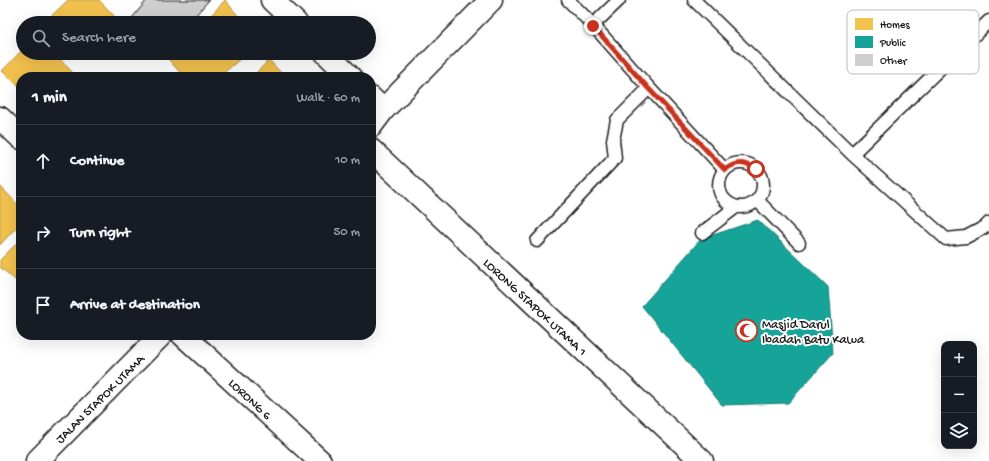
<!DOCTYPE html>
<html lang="en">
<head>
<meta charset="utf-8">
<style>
  :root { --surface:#171b24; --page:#20242c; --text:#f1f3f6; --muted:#9ea1a6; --line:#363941 }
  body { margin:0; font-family:"Gochi Hand",sans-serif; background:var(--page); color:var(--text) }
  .controls { position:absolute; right:12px; bottom:12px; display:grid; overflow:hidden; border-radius:8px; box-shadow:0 4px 16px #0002 }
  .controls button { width:36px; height:36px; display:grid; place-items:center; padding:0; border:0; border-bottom:1px solid var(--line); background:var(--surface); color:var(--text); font:20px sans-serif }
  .stop { position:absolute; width:12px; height:12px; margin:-9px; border:3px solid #c8321e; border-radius:50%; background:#fff }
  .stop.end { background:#c8321e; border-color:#fff; box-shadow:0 1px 4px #0008 }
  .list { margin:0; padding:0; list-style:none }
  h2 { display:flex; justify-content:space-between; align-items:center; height:52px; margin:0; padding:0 16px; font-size:17px }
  h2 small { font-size:13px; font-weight:400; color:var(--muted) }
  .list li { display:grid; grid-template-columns:26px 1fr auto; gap:12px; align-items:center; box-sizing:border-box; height:72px; padding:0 16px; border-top:1px solid var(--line) }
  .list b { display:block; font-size:15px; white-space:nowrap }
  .list em { font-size:13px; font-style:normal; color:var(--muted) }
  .icon { flex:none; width:22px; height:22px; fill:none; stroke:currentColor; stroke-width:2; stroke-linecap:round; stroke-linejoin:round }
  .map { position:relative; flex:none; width:989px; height:461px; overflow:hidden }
  .search { position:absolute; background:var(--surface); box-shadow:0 4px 16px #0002; left:16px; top:16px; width:360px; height:44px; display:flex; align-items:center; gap:10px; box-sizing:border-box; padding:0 14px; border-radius:22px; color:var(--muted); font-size:15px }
  .panel { position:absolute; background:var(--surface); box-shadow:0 4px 16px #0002; left:16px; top:72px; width:360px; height:268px; border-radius:16px }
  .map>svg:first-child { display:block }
  .homes { fill:#f2c14e; stroke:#b2903f }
  .public { fill:#17a398; stroke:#187a73 }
  .building { fill:#cecece; stroke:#1c1c1c }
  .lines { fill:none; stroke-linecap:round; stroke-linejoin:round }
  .lane-casing { stroke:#1c1c1c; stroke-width:15 }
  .street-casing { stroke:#1c1c1c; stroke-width:25 }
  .secondary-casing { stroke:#1c1c1c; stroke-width:25 }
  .lane { stroke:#fff; stroke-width:12 }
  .street { stroke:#fff; stroke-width:22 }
  .secondary { stroke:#fff; stroke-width:22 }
  .route { stroke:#c8321e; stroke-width:5 }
  .labels { text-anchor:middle; stroke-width:4; stroke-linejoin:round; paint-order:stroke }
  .street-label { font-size:13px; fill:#1c1c1c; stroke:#fff }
  .poi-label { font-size:13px; fill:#1c1c1c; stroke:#fff; text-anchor:start }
  .key { fill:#fff; stroke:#bbb; stroke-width:1 }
  .key-label { font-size:11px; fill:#1c1c1c }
</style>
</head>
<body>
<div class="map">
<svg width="989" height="461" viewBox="0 0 989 461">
  <rect width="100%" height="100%" fill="#fff"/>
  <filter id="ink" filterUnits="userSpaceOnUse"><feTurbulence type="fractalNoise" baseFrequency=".025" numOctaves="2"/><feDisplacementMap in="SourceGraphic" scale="8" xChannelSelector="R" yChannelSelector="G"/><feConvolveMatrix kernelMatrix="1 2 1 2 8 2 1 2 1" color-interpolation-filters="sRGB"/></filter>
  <g filter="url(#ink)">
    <path class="homes" d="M68,0H99L121,23H52L48,19Z
      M225,0L244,23H204Z
      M23,49V53H54L74,74L71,77H21V88L2,71Z
      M175,53H247L219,77H184L169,60Z
      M269,60L285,77H252Z
      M0,186L21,208V222L0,245Z
      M21,239V285L0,267V260Z"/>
    <path class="public" d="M758,220L828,287L833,353L788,403L722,405L642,306L701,239Z"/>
    <path class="building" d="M147,0H209L189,23H136L132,18Z"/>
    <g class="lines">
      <defs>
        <path id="lane" d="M568,0L593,25L649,88L725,170
          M694,0L852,154
          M989,21L852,154L946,239L966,237L985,227L989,223
          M593,25L619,0
          M719 185a22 22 0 1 1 44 0a22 22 0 1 1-44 0Z
          M757,200L799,243
          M702,233L736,207
          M537,241L615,158L613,140L617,120L649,88"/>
        <path id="street" d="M272,0L296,23
          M326,53L350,77
          M371,98L383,110
          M0,118L21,138
          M371,150L702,461
          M183,335L320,461"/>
        <path id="secondary" d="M371,126L383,110L491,0
          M37,461L161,335"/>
      </defs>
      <use href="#lane" class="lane-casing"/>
      <use href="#street" class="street-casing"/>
      <use href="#secondary" class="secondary-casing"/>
      <use href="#lane" class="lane"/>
      <use href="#street" class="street"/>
      <use href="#secondary" class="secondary"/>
    </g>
  </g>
  <g class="lines" filter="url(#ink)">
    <path class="route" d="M593,26L648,88L725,170C736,161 744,162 756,169"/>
  </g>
  <defs>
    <symbol id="mosque-ring" viewBox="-11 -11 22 22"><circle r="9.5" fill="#fff" stroke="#c8321e" stroke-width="1.5"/><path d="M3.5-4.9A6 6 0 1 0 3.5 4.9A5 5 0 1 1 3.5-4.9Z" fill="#c8321e"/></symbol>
  </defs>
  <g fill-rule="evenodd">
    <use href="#mosque-ring" x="734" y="318" width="25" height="25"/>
  </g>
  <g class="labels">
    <g class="street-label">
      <text transform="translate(536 306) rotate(43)" y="5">LORONG STAPOK UTAMA 1</text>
      <text transform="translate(99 398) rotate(-45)" y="5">JALAN STAPOK UTAMA</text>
      <text transform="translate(251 398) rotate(43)" y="5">LORONG 6</text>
    </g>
    <g class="poi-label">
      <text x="762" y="328">Masjid Darul<tspan x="762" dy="15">Ibadah Batu Kawa</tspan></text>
    </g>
  </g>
  <rect x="847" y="10" width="132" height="64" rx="6" class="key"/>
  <rect x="855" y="18" width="18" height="12" fill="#f2c14e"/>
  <rect x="855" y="36" width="18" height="12" fill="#17a398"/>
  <rect x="855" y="54" width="18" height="12" fill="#cecece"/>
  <g class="key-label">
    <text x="880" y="28">Homes</text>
    <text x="880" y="46">Public</text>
    <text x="880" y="64">Other</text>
  </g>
</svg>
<div class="controls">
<button>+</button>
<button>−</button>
<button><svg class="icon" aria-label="layers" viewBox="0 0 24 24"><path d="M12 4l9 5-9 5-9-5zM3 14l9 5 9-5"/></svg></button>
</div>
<div class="stop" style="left:756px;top:169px"></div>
<div class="stop end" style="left:593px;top:26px"></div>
<div class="search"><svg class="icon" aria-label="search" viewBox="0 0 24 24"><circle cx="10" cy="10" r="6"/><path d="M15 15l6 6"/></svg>Search here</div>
<section class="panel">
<h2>1 min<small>Walk · 60 m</small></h2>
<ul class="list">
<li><svg class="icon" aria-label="ahead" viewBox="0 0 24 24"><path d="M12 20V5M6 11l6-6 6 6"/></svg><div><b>Continue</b></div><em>10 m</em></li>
<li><svg class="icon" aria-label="right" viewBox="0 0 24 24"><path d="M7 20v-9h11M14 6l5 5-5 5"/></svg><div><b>Turn right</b></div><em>50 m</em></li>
<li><svg class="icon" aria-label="arrive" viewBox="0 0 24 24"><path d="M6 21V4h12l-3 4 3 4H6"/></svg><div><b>Arrive at destination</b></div></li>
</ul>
</section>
</div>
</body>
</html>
